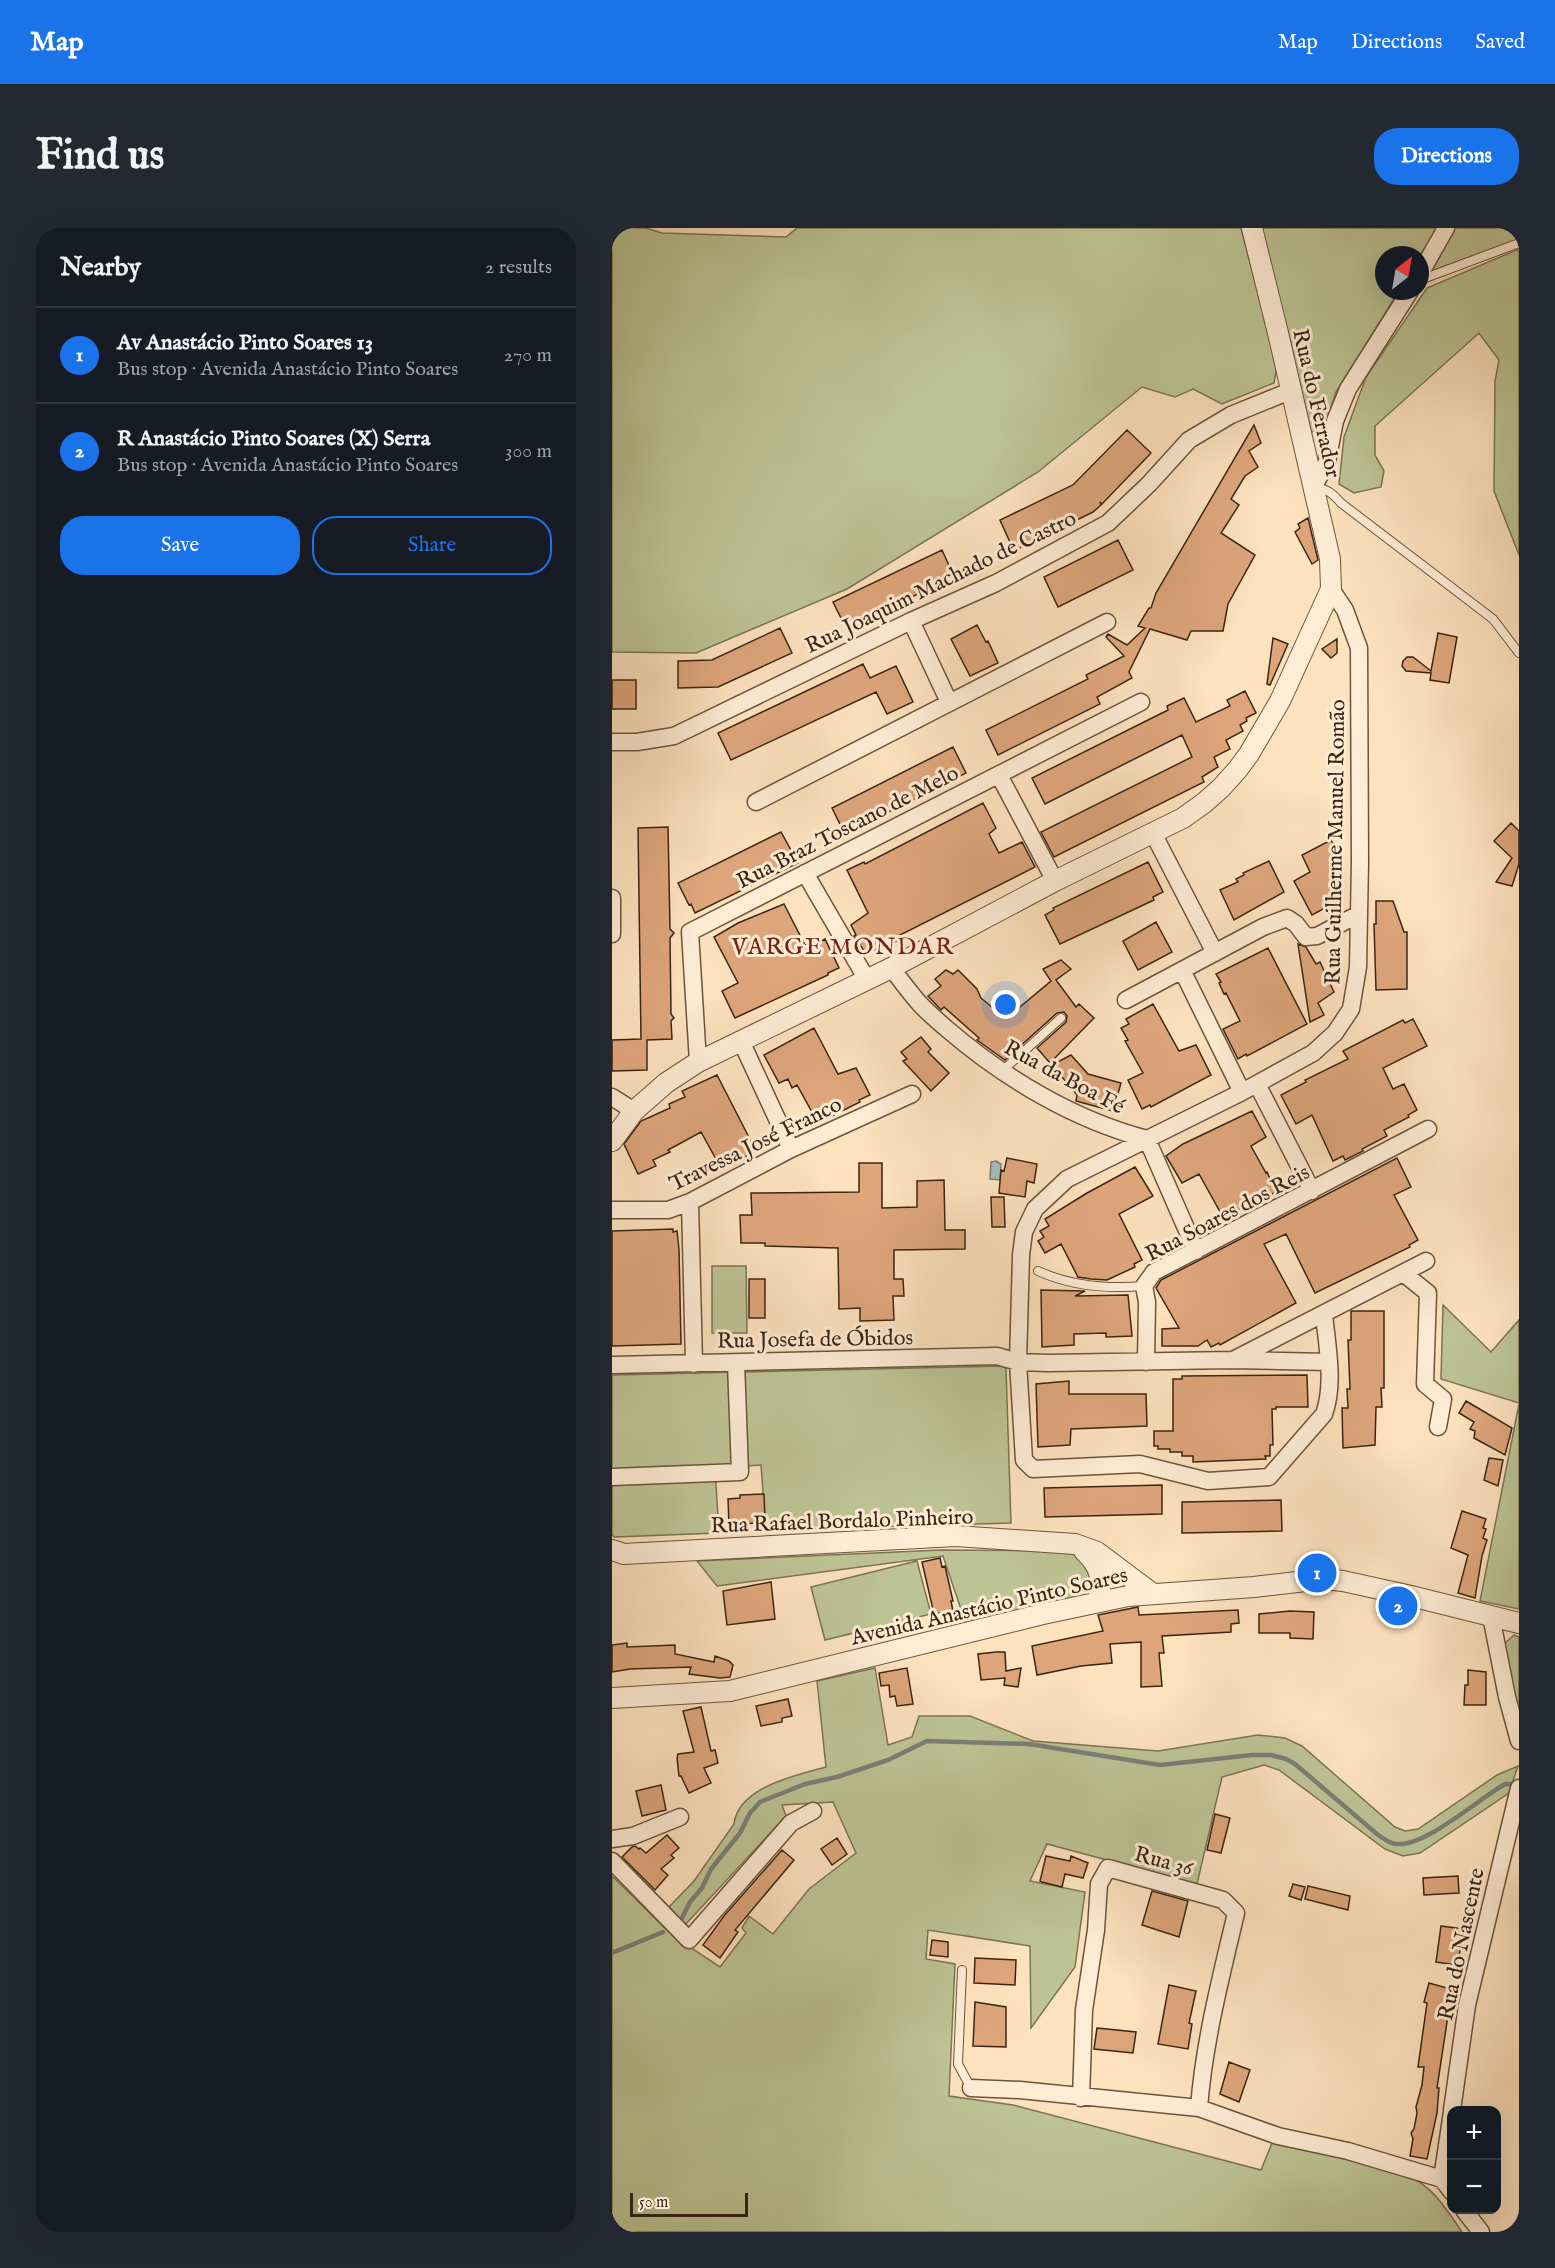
<!DOCTYPE html>
<html lang="en">
<head>
<meta charset="utf-8">
<style>
  :root { --surface:#171b24; --page:#242831; --text:#f1f3f6; --muted:#9ea1a6; --line:#363941; --accent:#1a73e8 }
  body { margin:0; font-family:"IM FELL English",serif; background:var(--page); color:var(--text) }
  .controls { position:absolute; right:18px; bottom:18px; display:grid; overflow:hidden; border-radius:12px; box-shadow:0 6px 24px #0002 }
  .controls button { width:54px; height:54px; display:grid; place-items:center; padding:0; border:0; border-bottom:2px solid var(--line); background:var(--surface); color:var(--text); font:30px sans-serif }
  .compass { position:absolute; left:763px; top:18px; width:54px; height:54px; border-radius:50%; background:var(--surface); box-shadow:0 6px 24px #0002; rotate:31deg }
  .scale { position:absolute; left:18px; bottom:15px; width:118px; box-sizing:border-box; padding-left:6px; border:3px solid #3b2512; border-top:0; font-size:16px; line-height:21px; white-space:nowrap; color:#3b2512; -webkit-text-stroke:4px #feecd5; paint-order:stroke }
  .you { position:absolute; left:394px; top:777px; width:21px; height:21px; margin:-15px; border:4px solid #fff; border-radius:50%; background:#1a73e8; box-shadow:0 0 0 9px #1a73e833 }
  .badge { display:grid; place-items:center; width:39px; height:39px; border-radius:50%; background:var(--accent); color:#fff; font-size:20px; font-weight:700 }
  .pin { position:absolute; translate:-50% -50%; border:3px solid #fff; box-shadow:0 2px 6px #0006 }
  .list { margin:0; padding:0; list-style:none }
  h2 { display:flex; justify-content:space-between; align-items:center; height:78px; margin:0; padding:0 24px; font-size:26px }
  h2 small { font-size:20px; font-weight:400; color:var(--muted) }
  .list li { display:grid; grid-template-columns:39px 1fr auto; gap:18px; align-items:center; box-sizing:border-box; height:96px; padding:0 24px; border-top:2px solid var(--line) }
  .list b { display:block; font-size:22px; white-space:nowrap }
  .list p { margin:0; font-size:20px; white-space:nowrap; color:var(--muted) }
  .list em { font-size:20px; font-style:normal; color:var(--muted) }
  .actions { display:flex; gap:12px; padding:18px 24px }
  .actions a { flex:1; padding:14px 0; border:2px solid var(--accent); border-radius:24px; text-align:center; font-size:21px; color:var(--accent) }
  .actions .main { background:var(--accent); color:#fff }
  .map { position:relative; flex:none; width:907px; height:2004px; overflow:hidden; border-radius:24px }
  header { display:flex; align-items:center; gap:36px; box-sizing:border-box; height:84px; padding:0 30px; background:var(--accent); color:#fff }
  header strong { font-size:28px }
  nav { display:flex; gap:33px; margin-inline-start:auto; font-size:21px }
  .intro { display:flex; align-items:center; justify-content:space-between; box-sizing:border-box; height:144px; padding:0 36px }
  h1 { margin:0; font-size:42px }
  .button { padding:15px 27px; border-radius:24px; background:var(--accent); color:#fff; font-size:21px; font-weight:700 }
  main { display:flex; gap:36px; padding:0 36px }
  aside { flex:1; background:var(--surface); border-radius:24px; box-shadow:0 6px 24px #0002 }
  .map>svg:first-child { display:block }
  .green { fill:#bdc494; stroke:#7c7453; stroke-width:1.5 }
  .water { fill:#a4bbbc; stroke:#7a7f78; stroke-width:1.5 }
  .lines { fill:none; stroke-linecap:round; stroke-linejoin:round }
  .stream { stroke:#7a7f78; stroke-width:4.5 }
  .building { fill:#dea57b; stroke:#3b2512; stroke-width:1.5 }
  .service-casing { stroke:#6c543d; stroke-width:10 }
  .minor-casing { stroke:#6c543d; stroke-width:19 }
  .tertiary-casing { stroke:#6c543d; stroke-width:22 }
  .service { stroke:#feecd5; stroke-width:8 }
  .minor { stroke:#feecd5; stroke-width:16 }
  .tertiary { stroke:#feecd5; stroke-width:20 }
  .labels { text-anchor:middle; stroke-width:6; stroke-linejoin:round; paint-order:stroke }
  .street-label { font-size:22px; fill:#3b2512; stroke:#feecd5 }
  .neighbourhood-label { font-size:24px; letter-spacing:1.5px; fill:#7a1f14; stroke:#feecd5 }
</style>
</head>
<body>
<header>
<strong>Map</strong>
<nav><a>Map</a><a>Directions</a><a>Saved</a></nav>
</header>
<div class="intro"><h1>Find us</h1><a class="button">Directions</a></div>
<main>
<aside>
<h2>Nearby<small>2 results</small></h2>
<ul class="list">
<li><span class="badge">1</span><div><b>Av Anastácio Pinto Soares 13</b><p>Bus stop · Avenida Anastácio Pinto Soares</p></div><em>270 m</em></li>
<li><span class="badge">2</span><div><b>R Anastácio Pinto Soares (X) Serra</b><p>Bus stop · Avenida Anastácio Pinto Soares</p></div><em>300 m</em></li>
</ul>
<div class="actions"><a class="main">Save</a><a>Share</a></div>
</aside>
<div class="map">
<svg width="907" height="2004" viewBox="0 0 907 2004">
  <rect width="100%" height="100%" fill="#fde2be"/>
  <filter id="stains"><feTurbulence type="fractalNoise" baseFrequency=".00333" numOctaves="4"/><feColorMatrix values="0 0 0 0 .2 0 0 0 0 .09 0 0 0 0 .02 0 0 0 .5 -.17"/></filter>
  <radialGradient id="worn" r=".72"><stop offset=".6" stop-color="#630" stop-opacity="0"/><stop offset="1" stop-color="#630" stop-opacity=".3"/></radialGradient>
  <path class="green" d="M0,0H34L50,5L174,9L185,0H629L665,138L662,155L610,176L581,161L563,169L530,159L426,244L235,361L84,425L0,424Z
    M650,0H826L808,29V27H772V63H787L724,164L713,198L696,206Z
    M842,0H907V11L817,44Z
    M907,21V327L882,263L883,153L887,132L867,105L763,198V227L772,243L769,259L742,265L727,256L732,209L754,149L815,60Z
    M100,1038H134L135,1105H100Z
    M831,1077L879,1124L907,1092V1175L829,1151Z
    M391,1138L394,1141L399,1295L154,1302L149,1237L103,1240L107,1305L2,1309L0,1307V1147Z
    M907,1176V1381L868,1373Z
    M329,1322L454,1323C481,1334 485,1346 465,1369L354,1396L331,1328L105,1358L85,1333Z
    M305,1333L319,1386L213,1412L199,1359Z
    M902,1407L907,1409V1484L893,1425V1415Z
    M263,1440L276,1517L300,1509L307,1488H358L421,1513L546,1523L646,1507L673,1510L690,1518L783,1599L793,1603L806,1601L885,1547L906,1538L897,1565L808,1625L791,1628L773,1621L667,1542L652,1537L610,1549L585,1656L435,1616L418,1653L473,1664L463,1739L419,1800L418,1718L316,1702L314,1731L343,1736L337,1868L401,1877L649,1942L660,1915L776,1939C817,1953 827,1970 850,2004H0V1648L61,1708L108,1739L134,1705L130,1700L137,1688L161,1706L197,1661L244,1625L221,1574L170,1577L174,1588L73,1697L57,1679L82,1653L122,1596C126,1559 185,1547 214,1539L205,1453Z"/>
  <path class="water" d="M384,933L389,936L388,952L378,951L379,934Z"/>
  <g class="lines">
    <path class="stream" d="M69,1692L78,1674L90,1660L99,1641L128,1605L138,1585L148,1574L193,1556L225,1549L276,1532L315,1513L417,1516L548,1537L640,1527H659L674,1531L683,1536L765,1606C772,1611 778,1616 786,1616C814,1618 868,1570 893,1556H904
      M0,1725L51,1704"/>
  </g>
  <path class="building" d="M642,197L649,215L637,223L646,239L633,248L619,271L627,277L609,305L643,327L616,376L611,403H579L575,412L538,401L517,444L520,450L485,469L488,476L386,527L374,502L476,451L474,447L512,428L494,409L496,406L515,417L533,400L526,398L537,380H539L544,365Z
    M515,202L539,225L490,276L488,274L489,277L481,284L402,323L388,292L461,257Z
    M696,290L706,332L700,336L683,304L688,300L686,296Z
    M506,312L521,342L446,379L432,349Z
    M330,322L342,349L234,400L221,374Z
    M365,397L374,414L376,413L386,435L358,448L339,411Z
    M168,400L180,425L106,459L66,460V433L100,432Z
    M826,405L845,409L837,455L818,452L819,445L794,443L790,438L791,433L795,429H801L819,443Z
    M661,410L676,416L658,457L655,456Z
    M725,411V425L719,430L710,421Z
    M251,436L258,450L284,438L301,474L275,486L264,464L119,532L106,505Z
    M0,452H24V481H0Z
    M633,463L644,485L634,490L635,493L628,497L631,503L614,512L618,521L602,529L606,539L590,549L592,554L442,629L429,604L580,529L570,507L433,576L420,550L556,482L555,478L572,470L584,494L618,478L615,472Z
    M341,519L354,545L233,606L220,580Z
    M371,575L384,600L377,606L387,625L410,614L423,639L288,707L290,710L266,723L265,721L254,726L242,708L244,707L239,697L256,685L235,642L252,634L253,636Z
    M899,595L907,603V636L900,658L884,654L900,630L882,613Z
    M56,599L58,701L62,705L58,710L59,786L62,790L59,793L60,811L35,812V842L0,843V812L29,811L26,600Z
    M169,604L186,635L83,685L79,676L77,677L66,655Z
    M719,612L728,629L721,632L726,641L723,642L727,650L722,653L727,663L724,664L728,672L700,687L682,653L698,644L690,627Z
    M657,633L672,664L622,692L608,662L626,654L624,651L632,647L631,645Z
    M536,634L551,664L541,669L542,672L448,716L433,687L442,682L441,680Z
    M764,673H781L792,704H795V761L764,762L762,696H764Z
    M172,676L193,717L201,714L202,717L213,711L227,740L216,745V747L123,790L110,763L126,755L102,709L126,695Z
    M544,694L560,724L526,742L511,713Z
    M686,716L694,719L704,736L708,734L722,764L706,775L712,787L698,794Z
    M656,720L695,796L635,828L634,826L626,831L611,801L628,793L614,765L612,766L607,755L609,754L604,746Z
    M449,732L459,741L444,752L464,779L467,776L482,790L438,835L425,820L454,794L455,788L452,784L445,785L393,832L365,812L367,810L332,779L329,782L316,768L329,758L323,751L334,742L341,746L346,742L365,761L369,770L392,789L402,781L403,783L439,753L431,741Z
    M541,776L567,823L584,817L599,847L539,879L538,877L530,881L516,852L531,845L513,813L516,812L509,800L517,796L514,791Z
    M801,791L815,818L771,840L781,861L792,856L805,882L796,887L797,889L772,902L775,908L750,921L751,923L733,932L731,928L721,933L700,887L684,896L669,867L694,854L693,852L736,831L731,823L791,792L793,795Z
    M202,800L226,846L244,840L258,867L247,872L248,874L206,895L185,857L180,860L176,851L167,855L152,827Z
    M309,809L319,821L316,824L337,845L319,863L291,833L295,831L289,824Z
    M459,827L476,846L509,855L501,883L464,873L465,867L440,837Z
    M105,847L144,923L120,937L119,935L109,940L89,904L56,922L58,924L41,932L44,938L26,946L12,916L29,893L58,880L57,876L73,869L70,863Z
    M640,883L654,909L639,918L654,945L655,944L664,964L611,989L587,946L570,955L554,928L571,916Z
    M395,930L425,936L422,955L415,953L413,969L387,965L389,942L392,943Z
    M785,930L799,959L782,967L806,1012L797,1017L798,1019L703,1065L674,1006L652,1016L684,1075L608,1117L607,1115L599,1119L595,1112L586,1118H550V1101L567,1100L544,1060L549,1052Z
    M247,935H270V980L305,979V953L332,952L333,1002H353V1021L282,1022V1051H291L292,1068H281L282,1092L248,1093V1080L227,1081L226,1020L153,1018V1015H129L128,987H140L139,965L247,964Z
    M523,939L541,968L507,986L530,1032L522,1036L523,1039L495,1052L479,1051L466,1049L449,1016L433,1025L426,1013L432,1009L428,1003L437,998L433,991L475,965Z
    M379,969H392L393,999H380Z
    M61,1001V1004L65,1003L67,1021L69,1116L0,1118V1003Z
    M137,1051H153V1090H137Z
    M429,1062L473,1063L463,1068L516,1067L520,1108L494,1109V1105L462,1106V1117L430,1119Z
    M739,1083H772V1160H769L770,1179H764L763,1217L731,1220L730,1180H736L735,1161H738L736,1112H739Z
    M695,1147L696,1179H664V1181H660L661,1217H658V1228H653L654,1231L581,1234V1228H570V1224H558V1221H546V1218H542V1203H561V1151H570V1148Z
    M457,1153V1166H534L535,1198L459,1201L458,1217L426,1219L424,1156Z
    M854,1173L900,1200L893,1227L862,1210L863,1203L858,1201L862,1194L847,1185Z
    M877,1230L891,1232L886,1258L872,1252Z
    M550,1257V1286L433,1289L432,1260Z
    M152,1266L153,1292H143V1295L117,1297L116,1271L128,1270V1267Z
    M669,1272L670,1303L570,1305V1274Z
    M850,1283L874,1291L871,1300L874,1301L871,1310L875,1312L870,1328L863,1370L846,1365L856,1327L839,1320Z
    M328,1330L330,1339L333,1338L341,1373H339L341,1383L322,1386L310,1334Z
    M159,1354L163,1391L115,1397L111,1363Z
    M526,1379L527,1387L626,1382L627,1395L619,1396V1404L550,1408L552,1425H547L550,1458L529,1459V1414L498,1416L500,1435L469,1438L425,1447L420,1418L491,1403L486,1387Z
    M678,1383L702,1384L701,1411L678,1410V1405H647V1386Z
    M15,1415V1419L63,1417V1426L102,1434L103,1428L117,1433L121,1437L118,1449L108,1450L77,1446L79,1439L18,1441L0,1444V1417Z
    M384,1424H393L394,1443L409,1440L406,1459L392,1457L393,1450L369,1452L366,1426Z
    M295,1440L301,1476L285,1478L283,1468L278,1469L277,1457L269,1458L267,1445Z
    M856,1442L874,1444V1477H852L853,1457H856Z
    M176,1471L180,1488L170,1490V1494L149,1498L144,1478Z
    M89,1479L99,1523L103,1522L106,1535L92,1540L99,1555L77,1565L69,1548H67L65,1530L66,1526L82,1524L71,1483Z
    M49,1557L54,1582L30,1588L24,1563Z
    M603,1586L618,1590L609,1625L595,1622Z
    M55,1607L67,1620L59,1627L62,1630L49,1641L56,1647L43,1662L10,1629L20,1619L23,1618L27,1621L28,1620L34,1625Z
    M225,1610L235,1626L220,1637L209,1621Z
    M170,1622L182,1632L123,1702L126,1704L108,1730L91,1717L112,1688Z
    M434,1628L458,1633L459,1628L476,1635L471,1650L453,1646L450,1659L430,1654L428,1653Z
    M846,1648L847,1665L812,1667L811,1650Z
    M681,1656L693,1659L689,1672L677,1668Z
    M696,1658L738,1668L736,1682L693,1671Z
    M540,1663L576,1673L567,1709L530,1697Z
    M829,1698L851,1701L847,1729H845L844,1737L824,1734Z
    M320,1712L336,1714V1729L318,1727Z
    M363,1730L404,1732L403,1757L362,1755Z
    M817,1755L842,1762L837,1781L825,1860H827L825,1885L815,1931L798,1928L801,1911L799,1905L802,1901L805,1885L804,1879L810,1857L812,1839H806L815,1775L812,1774Z
    M557,1757L584,1763L577,1795L580,1796L576,1821L546,1816Z
    M363,1774L394,1779V1819L361,1818Z
    M485,1800L524,1804L521,1825L482,1821Z
    M617,1834L638,1842L627,1874L608,1866Z"/>
  <g class="lines">
    <defs>
      <path id="service" d="M808,52L907,15
        M701,260C715,260 720,265 729,275L881,391L907,425
        M390,843L449,790
        M426,1043C459,1058 497,1061 532,1058
        M350,1742L346,1836L359,1860"/>
      <path id="minor" d="M808,46L834,0
        M701,260L715,234L723,193L736,161L798,63
        M299,393L337,474
        M0,514H25L62,508L299,393L384,355L496,295L537,256L577,212L619,187L678,163
        M387,547L443,653
        M144,574L495,394
        M541,605L603,725
        M193,645L254,750
        M0,670V706
        M279,740C289,752 298,765 308,776C316,785 326,793 335,801C392,850 462,892 535,911L584,1023
        M570,742L630,864
        M514,772L651,699L675,690L684,696L694,709L705,708L747,686
        M129,813L179,921
        M86,834L78,704L529,474
        M645,856L700,963
        M0,869L22,883
        M78,974L82,1136
        M0,982H56L78,974L179,921L300,866
        M791,1045L816,1065L813,1156L831,1171L826,1199
        M712,1086C715,1118 723,1156 712,1186L657,1249L596,1253L528,1236L421,1241L412,1232L406,1134L409,1027L412,1004L423,981L455,951L630,864L701,825L723,805L739,781L746,739L748,633L747,420L733,382L719,361
        M623,1131L814,1033
        M534,1134L535,1074L532,1058L542,1044L816,901
        M0,1137L385,1128L406,1134L436,1135L620,1132L716,1134
        M0,1249L128,1244L124,1135
        M879,1388L895,1469L907,1513
        M0,1611L21,1608L68,1589
        M0,1633L77,1712L179,1595L201,1583
        M359,1860L408,1862L587,1880L666,1908L736,1923L830,1951L840,1964
        M469,1870L472,1782L484,1702L487,1656L496,1640L611,1672L624,1685C609,1749 592,1814 587,1880
        M840,1882L855,1777L907,1560
        M830,1951L840,1884
        M852,1982L869,2004"/>
      <path id="tertiary" d="M0,913L22,883L54,855L86,834L279,740L443,653L571,590L592,575L609,560L626,541L637,526L668,473L719,361L718,331L666,105L640,0
        M0,1322L12,1326L344,1308L463,1316L485,1324L541,1366
        M472,1323C489,1339 491,1351 486,1373
        M0,1470L118,1463L431,1386L516,1368L642,1359L711,1351L731,1353L799,1368L907,1395"/>
    </defs>
    <use href="#service" class="service-casing"/>
    <use href="#minor" class="minor-casing"/>
    <use href="#tertiary" class="tertiary-casing"/>
    <use href="#service" class="service"/>
    <use href="#minor" class="minor"/>
    <use href="#tertiary" class="tertiary"/>
  </g>
  <g class="labels">
    <g class="street-label">
      <text transform="translate(706 175) rotate(77)" y="8">Rua do Ferrador</text>
      <text transform="translate(328 353) rotate(-26)" y="8">Rua Joaquim Machado de Castro</text>
      <text transform="translate(235 598) rotate(-27)" y="8">Rua Braz Toscano de Melo</text>
      <text transform="translate(722 614) rotate(-89)" y="8">Rua Guilherme Manuel Romão</text>
      <text transform="translate(453 848) rotate(28)" y="8">Rua da Boa Fé</text>
      <text transform="translate(143 915) rotate(-26)" y="8">Travessa José Franco</text>
      <text transform="translate(615 984) rotate(-28)" y="8">Rua Soares dos Reis</text>
      <text transform="translate(203 1110) rotate(-1)" y="8">Rua Josefa de Óbidos</text>
      <text transform="translate(230 1292) rotate(-2)" y="8">Rua Rafael Bordalo Pinheiro</text>
      <text transform="translate(377 1377) rotate(-13)" y="8">Avenida Anastácio Pinto Soares</text>
      <text transform="translate(552 1632) rotate(15)" y="8">Rua 36</text>
      <text transform="translate(848 1716) rotate(-78)" y="8">Rua do Nascente</text>
    </g>
    <g class="neighbourhood-label">
      <text x="231" y="726">VARGE MONDAR</text>
    </g>
  </g>
  <rect width="100%" height="100%" filter="url(#stains)"/>
  <rect width="100%" height="100%" fill="url(#worn)"/>
</svg>
<div class="controls">
<button>+</button>
<button>−</button>
</div>
<svg class="compass" viewBox="-18 -18 36 36"><path d="M0-13l5 13h-10z" fill="#e53935"/><path d="M0 13l5-13h-10z" fill="#9ea1a6"/></svg>
<div class="scale">50 m</div>
<div class="you"></div>
<div class="pin badge" style="left:705px;top:1345px">1</div>
<div class="pin badge" style="left:786px;top:1378px">2</div>
</div>
</main>
</body>
</html>
